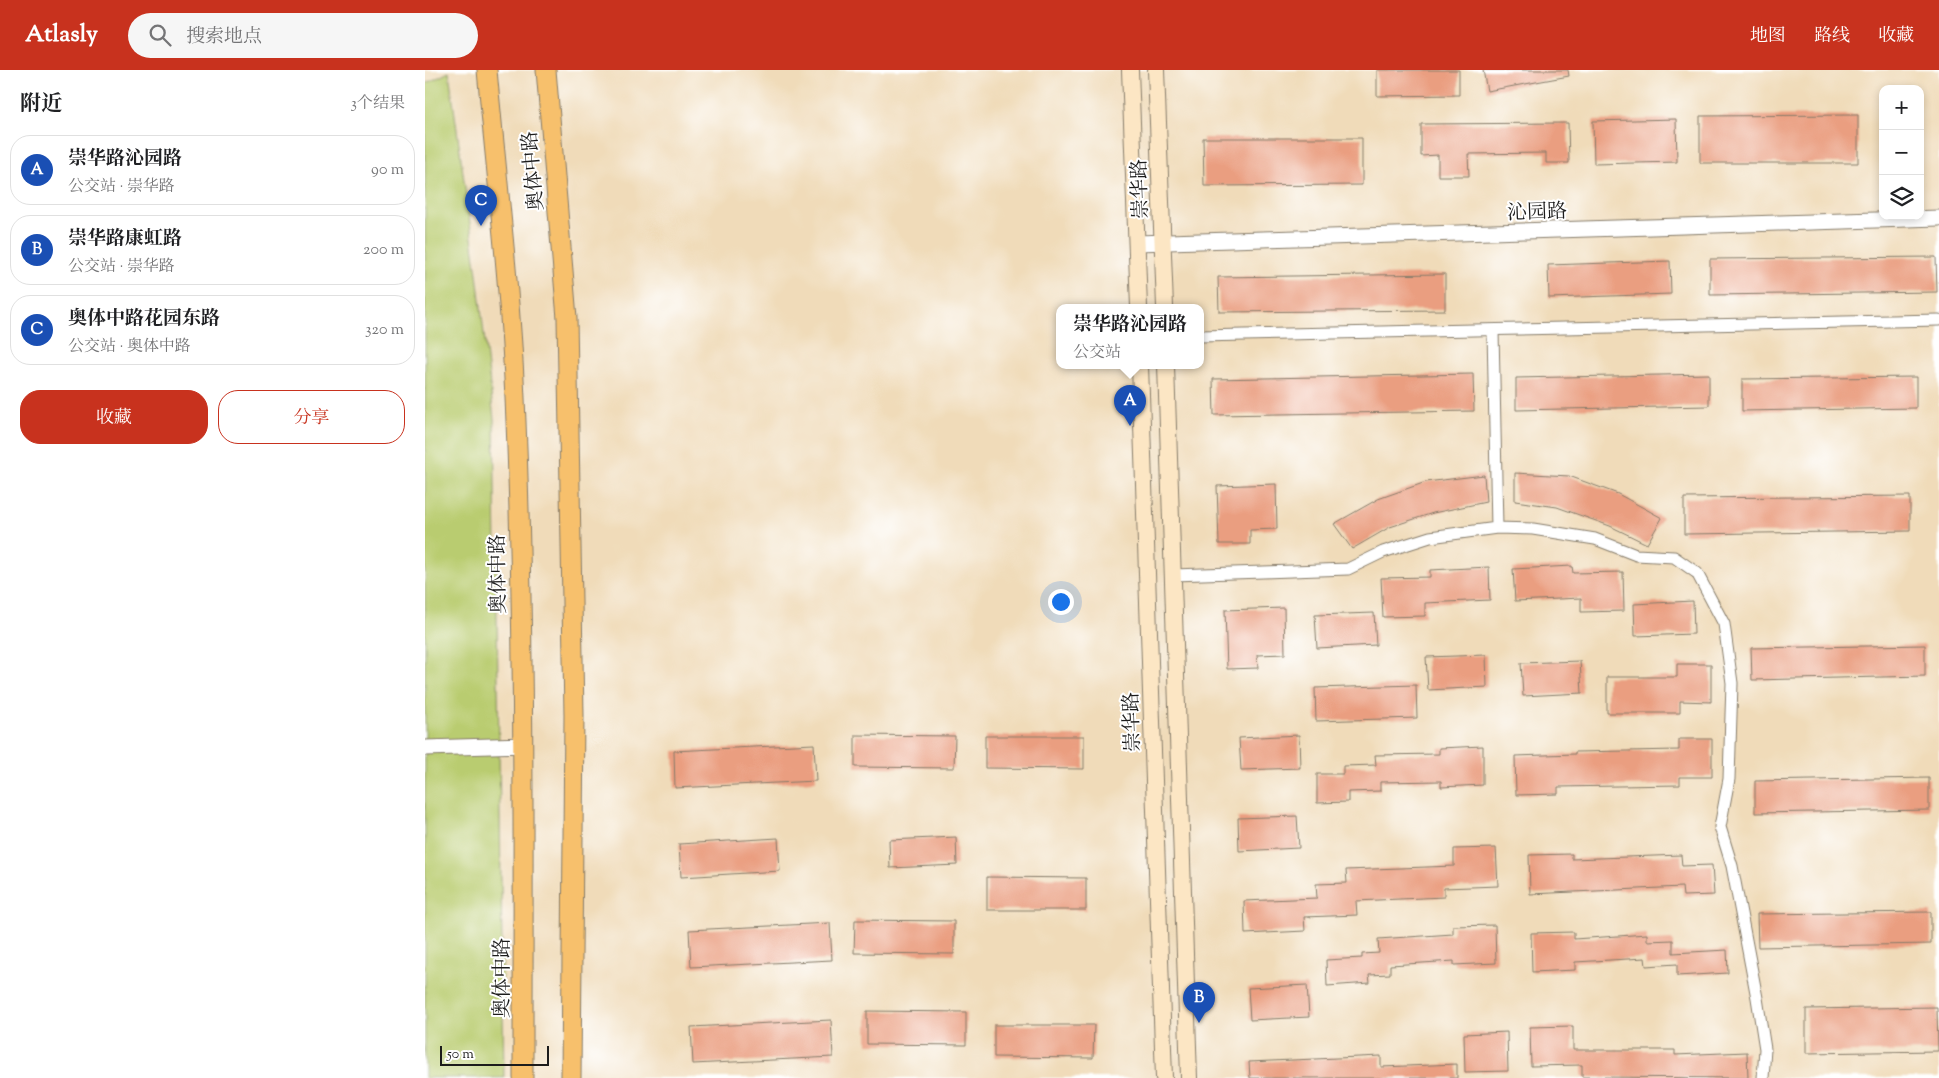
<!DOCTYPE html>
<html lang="zh">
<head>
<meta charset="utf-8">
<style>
  :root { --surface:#fff; --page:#f6f6f6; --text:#202124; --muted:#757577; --line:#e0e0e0; --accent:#c8321e }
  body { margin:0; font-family:"Sorts Mill Goudy","Noto Serif SC",serif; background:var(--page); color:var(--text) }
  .controls { position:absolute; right:15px; top:15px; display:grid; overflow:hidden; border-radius:10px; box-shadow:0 2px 8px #0003 }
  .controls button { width:45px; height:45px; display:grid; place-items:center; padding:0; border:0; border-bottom:1px solid var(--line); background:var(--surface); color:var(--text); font:25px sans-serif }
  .scale { position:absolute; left:15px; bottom:12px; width:109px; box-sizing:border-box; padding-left:5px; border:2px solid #1c1c1c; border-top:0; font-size:14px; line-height:18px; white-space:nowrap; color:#1c1c1c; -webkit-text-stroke:4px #fff; paint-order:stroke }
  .you { position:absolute; left:635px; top:531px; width:18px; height:18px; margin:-12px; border:4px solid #fff; border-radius:50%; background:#1a73e8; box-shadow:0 0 0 8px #1a73e833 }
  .badge { display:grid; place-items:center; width:32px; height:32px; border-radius:50%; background:var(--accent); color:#fff; font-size:16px; font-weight:700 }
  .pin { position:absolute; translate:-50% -41px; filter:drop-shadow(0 1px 2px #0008) }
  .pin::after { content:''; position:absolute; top:26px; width:18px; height:15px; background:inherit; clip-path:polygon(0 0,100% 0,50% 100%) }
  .popup { position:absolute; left:631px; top:234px; width:148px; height:65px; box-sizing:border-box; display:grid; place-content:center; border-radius:10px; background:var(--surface); filter:drop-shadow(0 1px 4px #0005); font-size:16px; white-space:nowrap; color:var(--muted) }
  .popup b { font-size:19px; color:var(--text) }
  .popup::after { content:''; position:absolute; left:50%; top:100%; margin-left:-10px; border:10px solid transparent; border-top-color:var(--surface) }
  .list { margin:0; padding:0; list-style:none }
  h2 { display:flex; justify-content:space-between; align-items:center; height:65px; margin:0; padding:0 20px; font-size:21px }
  h2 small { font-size:16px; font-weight:400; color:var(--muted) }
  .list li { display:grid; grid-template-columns:32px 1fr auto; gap:15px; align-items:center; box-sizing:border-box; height:70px; margin:0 10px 10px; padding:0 10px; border:1px solid var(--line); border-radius:20px }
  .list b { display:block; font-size:19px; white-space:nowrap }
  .list p { margin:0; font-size:16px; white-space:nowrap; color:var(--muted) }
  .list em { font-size:16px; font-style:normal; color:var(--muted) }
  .actions { display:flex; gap:10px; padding:15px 20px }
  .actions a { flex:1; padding:11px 0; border:1px solid var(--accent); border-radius:20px; text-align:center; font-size:18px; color:var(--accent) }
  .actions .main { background:var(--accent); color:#fff }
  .icon { flex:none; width:28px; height:28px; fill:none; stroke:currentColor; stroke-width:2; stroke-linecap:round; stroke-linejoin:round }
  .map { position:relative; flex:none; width:1514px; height:1008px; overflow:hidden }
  header { display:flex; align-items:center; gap:30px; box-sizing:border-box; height:70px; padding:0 25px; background:var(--accent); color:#fff }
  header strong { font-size:24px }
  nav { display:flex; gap:28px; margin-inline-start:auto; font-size:18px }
  .search { width:350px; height:45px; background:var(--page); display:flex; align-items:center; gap:12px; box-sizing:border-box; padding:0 18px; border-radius:28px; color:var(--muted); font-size:19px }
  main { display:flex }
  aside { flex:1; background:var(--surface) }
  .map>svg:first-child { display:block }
  .green { fill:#b9cc70; stroke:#6a7446 }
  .building { fill:#ea9e80 }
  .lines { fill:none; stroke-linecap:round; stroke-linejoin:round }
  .minor-casing { stroke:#867c6a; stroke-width:13 }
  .tertiary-casing { stroke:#867c6a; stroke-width:17 }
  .secondary-casing { stroke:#867c6a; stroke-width:18 }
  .primary-casing { stroke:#867c6a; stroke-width:21 }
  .minor { stroke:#fff; stroke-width:11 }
  .tertiary { stroke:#fff; stroke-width:15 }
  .secondary { stroke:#fce6c4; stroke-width:16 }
  .primary { stroke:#f7c06c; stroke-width:19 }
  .labels { text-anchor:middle; stroke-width:4; stroke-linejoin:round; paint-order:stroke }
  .street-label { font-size:20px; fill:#1c1c1c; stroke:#fff }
</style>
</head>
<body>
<header>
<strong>Atlasly</strong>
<div class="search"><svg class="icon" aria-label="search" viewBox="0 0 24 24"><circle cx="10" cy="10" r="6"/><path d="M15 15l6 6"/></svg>搜索地点</div>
<nav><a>地图</a><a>路线</a><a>收藏</a></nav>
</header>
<main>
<aside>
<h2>附近<small>3个结果</small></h2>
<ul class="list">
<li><span class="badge" style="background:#1a4fb4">A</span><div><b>崇华路沁园路</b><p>公交站 · 崇华路</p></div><em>90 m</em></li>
<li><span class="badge" style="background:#1a4fb4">B</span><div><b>崇华路康虹路</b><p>公交站 · 崇华路</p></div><em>200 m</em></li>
<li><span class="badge" style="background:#1a4fb4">C</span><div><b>奥体中路花园东路</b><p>公交站 · 奥体中路</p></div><em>320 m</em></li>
</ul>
<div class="actions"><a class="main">收藏</a><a>分享</a></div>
</aside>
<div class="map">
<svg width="1514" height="1008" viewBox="0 0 1514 1008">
  <rect width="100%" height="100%" fill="#fff"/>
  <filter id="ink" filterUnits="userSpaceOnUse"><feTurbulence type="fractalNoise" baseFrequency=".02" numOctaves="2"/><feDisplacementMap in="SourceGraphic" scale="10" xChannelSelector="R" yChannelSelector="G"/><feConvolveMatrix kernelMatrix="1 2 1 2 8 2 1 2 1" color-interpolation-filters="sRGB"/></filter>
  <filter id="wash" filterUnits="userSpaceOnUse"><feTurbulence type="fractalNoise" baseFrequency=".0096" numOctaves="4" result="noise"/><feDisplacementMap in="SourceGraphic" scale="20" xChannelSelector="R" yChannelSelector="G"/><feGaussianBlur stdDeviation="1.12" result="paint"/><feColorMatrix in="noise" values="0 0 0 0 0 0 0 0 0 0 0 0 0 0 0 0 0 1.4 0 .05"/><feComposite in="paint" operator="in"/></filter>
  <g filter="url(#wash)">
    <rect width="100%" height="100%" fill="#f0dbb9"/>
    <path class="green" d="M24,2L52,204L69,349L79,1008H0V14Z"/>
    <g id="blocks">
      <path class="building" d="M952,0H1034V25L952,26Z
        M1058,0H1143L1144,6L1062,21Z
        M1433,45V93H1275V46Z
        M1251,49L1252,92L1169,94L1168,51Z
        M1143,53L1144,93H1121V83L1043,84L1044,106H1013V85L996,86V54Z
        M778,68H937V115L779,116Z
        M1511,187L1512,222L1285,225V189Z
        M1245,191L1246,224L1124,228L1123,195Z
        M1020,204V240L794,242L793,207Z
        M1048,304L1049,341L789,345L788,309Z
        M1284,304V336L1091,340V308Z
        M1491,307V338L1317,341V309Z
        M1090,403L1144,406L1193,424L1237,448L1222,474L1185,456L1132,437L1090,431Z
        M1059,405L1061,432L1008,443L965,457L927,479L909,454L953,429L1001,412Z
        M851,414L852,459L825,460V474H794L792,416Z
        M1485,426V461L1259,464V428Z
        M1147,496L1148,503L1198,502L1199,541L1156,542V528L1090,531L1088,499Z
        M1064,497L1065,530L1000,533V546L958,547L956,508L1005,507V500Z
        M1268,531L1269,564L1210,566L1209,534Z
        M859,538L860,584L832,585L833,598L802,599L800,540Z
        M949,543L951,575L892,578L890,545Z
        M1500,575V606L1327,610L1326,578Z
        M1061,585L1062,617L1003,620L1001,587Z
        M1155,591L1157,623L1098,626L1096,593Z
        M1252,594H1286V632L1255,631V643H1182V607H1252Z
        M991,615L992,648L891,651L890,618Z
        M430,665L530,666L529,698L430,697Z
        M874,665L875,698L816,700L814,668Z
        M560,666H659V699L560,698Z
        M1254,669H1287V707H1255V715L1133,717V724L1091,725L1090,686L1150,684V682L1254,680Z
        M389,674L391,711L250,718L249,681Z
        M1058,676V715L1016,717V711L955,712V721L923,722V732L892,733V704H918V696L951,695L950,685L1014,684V678Z
        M1504,708V740L1330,743V711Z
        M872,746L874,778L814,781L813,748Z
        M531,767L532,795L465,798L464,770Z
        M353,768L355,801L256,807L254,774Z
        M1071,778L1073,816L1019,818V827L931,831L932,845L879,847L880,861L820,864L819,831L892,828L891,814L922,813L921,800L1029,796V779Z
        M1147,784V789L1256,785L1257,796L1287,795L1289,825L1258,826L1257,817L1105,824L1104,785Z
        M562,807L661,808V840H562Z
        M1506,842V874L1333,877L1332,844Z
        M430,850L529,851V884L429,883Z
        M405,853L407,890L266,897L264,860Z
        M1070,855L1071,893L1029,895V891L965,895V904L944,905L945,913L902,916L901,890L937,888V884L954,883L953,869L1028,864V856Z
        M1149,862V869L1222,864V871L1248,870V883L1302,880L1303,903L1252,906V894L1221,896L1220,888L1150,892V900L1107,902L1106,863Z
        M882,915L884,947L825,950L823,918Z
        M1512,937L1513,981L1381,983V939Z
        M442,941L541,942V975L442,974Z
        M406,950L408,987L268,994L266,957Z
        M569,955H669L668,988L569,987Z
        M1148,956V980H1250V985L1322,982L1323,1008L1157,1007V995L1106,996L1105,957Z
        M1082,962L1083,1001L1040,1002L1039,964Z
        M956,986V997L1032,994V1008H825L824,992Z"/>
    </g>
  </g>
  <g filter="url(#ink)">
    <use href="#blocks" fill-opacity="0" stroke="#867c6a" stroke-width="1"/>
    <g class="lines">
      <defs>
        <path id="minor" d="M1068,260L1072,458
          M775,266L1514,250
          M748,505L923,499L958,482L1005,467L1072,458L1108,459L1170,469L1211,485L1249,487L1272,503L1299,554L1307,613L1304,709L1295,757L1307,796L1332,928L1340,979L1338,1008"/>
        <path id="tertiary" d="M712,173L1514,148
          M0,678L98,675"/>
        <path id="secondary" d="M705,0L714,237
          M731,0L740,237
          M715,295L739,1008
          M741,295L764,1008"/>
        <path id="primary" d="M62,0C72,109 85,219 90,328C100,555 98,782 98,1008
          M121,0L142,248L149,645L146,1008"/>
      </defs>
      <use href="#minor" class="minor-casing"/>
      <use href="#tertiary" class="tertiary-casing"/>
      <use href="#secondary" class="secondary-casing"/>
      <use href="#primary" class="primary-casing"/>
      <use href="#minor" class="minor"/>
      <use href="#tertiary" class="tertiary"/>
      <use href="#secondary" class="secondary"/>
      <use href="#primary" class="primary"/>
    </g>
  </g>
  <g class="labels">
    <g class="street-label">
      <text transform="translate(107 101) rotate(-95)" y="7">奥体中路</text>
      <text transform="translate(714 119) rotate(-92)" y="7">崇华路</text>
      <text transform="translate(1112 141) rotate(-2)" y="7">沁园路</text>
      <text transform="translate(72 504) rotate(-91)" y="7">奥体中路</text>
      <text transform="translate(706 652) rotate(-92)" y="7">崇华路</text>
      <text transform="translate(76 908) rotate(-90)" y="7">奥体中路</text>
    </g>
  </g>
</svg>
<div class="controls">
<button>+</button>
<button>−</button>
<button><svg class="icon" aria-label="layers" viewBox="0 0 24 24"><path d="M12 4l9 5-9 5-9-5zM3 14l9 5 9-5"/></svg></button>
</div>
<div class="scale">50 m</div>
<div class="you"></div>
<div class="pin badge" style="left:705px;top:356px;background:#1a4fb4">A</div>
<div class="popup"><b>崇华路沁园路</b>公交站</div>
<div class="pin badge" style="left:774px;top:953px;background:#1a4fb4">B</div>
<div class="pin badge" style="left:56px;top:156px;background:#1a4fb4">C</div>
</div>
</main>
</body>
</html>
